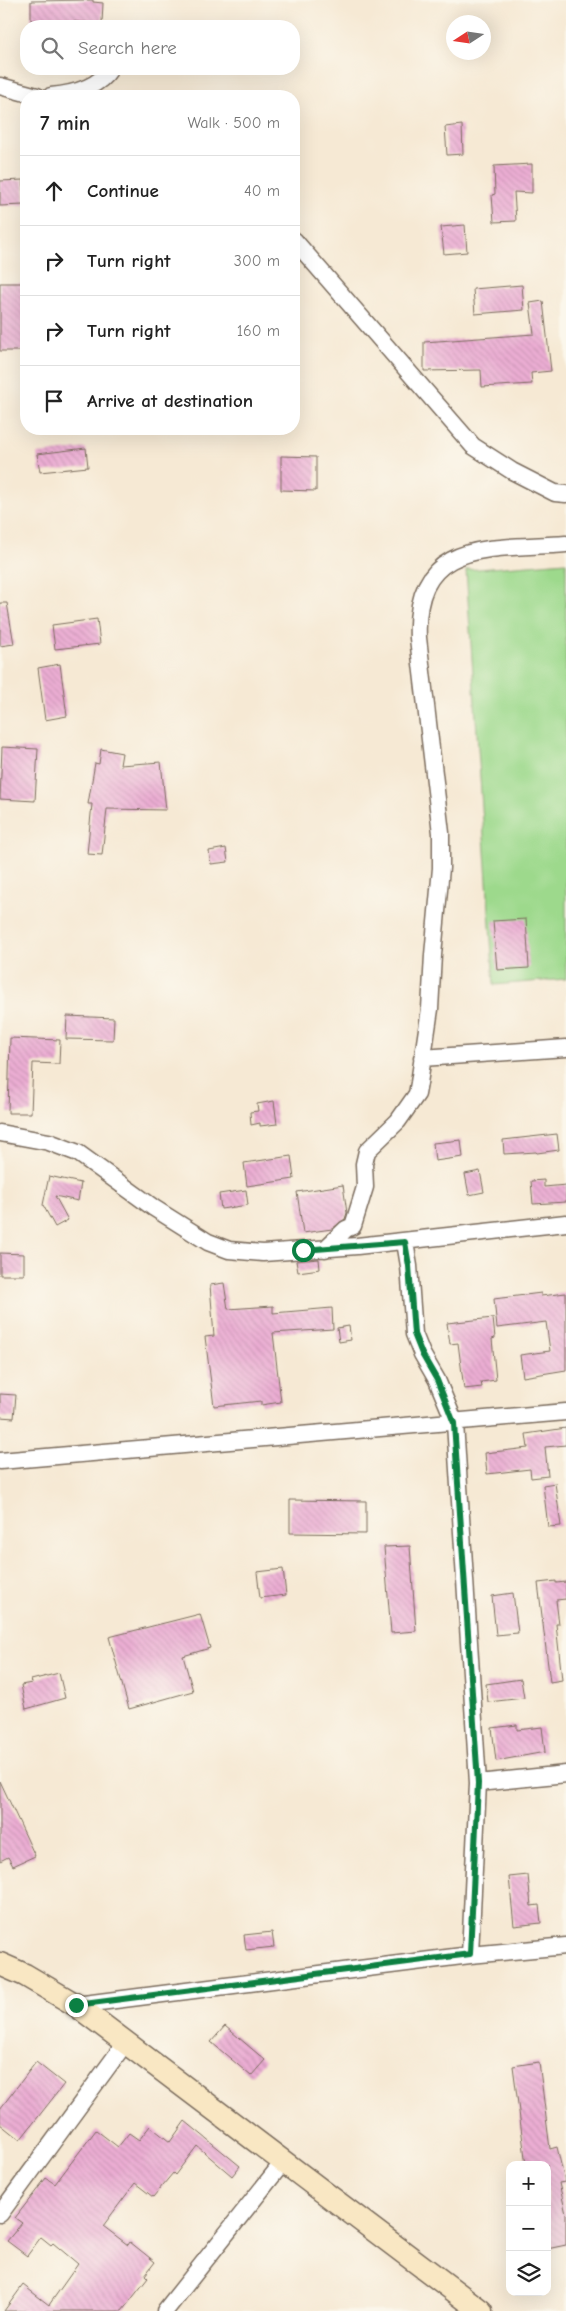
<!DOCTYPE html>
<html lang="en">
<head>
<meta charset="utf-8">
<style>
  :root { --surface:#fff; --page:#f2f2f2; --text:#222; --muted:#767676; --line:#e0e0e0 }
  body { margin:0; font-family:"Comic Neue",sans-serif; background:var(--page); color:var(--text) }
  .controls { position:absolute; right:15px; bottom:15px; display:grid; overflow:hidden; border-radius:10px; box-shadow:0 5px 20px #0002 }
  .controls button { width:45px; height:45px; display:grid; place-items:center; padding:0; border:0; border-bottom:1px solid var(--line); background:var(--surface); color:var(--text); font:25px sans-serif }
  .compass { position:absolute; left:446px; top:15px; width:45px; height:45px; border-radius:50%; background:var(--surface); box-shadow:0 5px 20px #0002; rotate:258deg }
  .stop { position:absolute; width:15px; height:15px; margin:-11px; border:4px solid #0b8043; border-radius:50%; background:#fff }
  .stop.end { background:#0b8043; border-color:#fff; box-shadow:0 1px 5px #0008 }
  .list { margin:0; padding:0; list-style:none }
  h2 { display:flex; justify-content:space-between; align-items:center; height:65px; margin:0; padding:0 20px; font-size:21px }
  h2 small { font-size:16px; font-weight:400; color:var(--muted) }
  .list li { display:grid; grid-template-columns:32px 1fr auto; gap:15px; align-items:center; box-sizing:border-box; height:70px; padding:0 20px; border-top:1px solid var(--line) }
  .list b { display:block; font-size:19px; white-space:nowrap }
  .list em { font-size:16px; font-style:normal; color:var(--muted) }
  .icon { flex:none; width:28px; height:28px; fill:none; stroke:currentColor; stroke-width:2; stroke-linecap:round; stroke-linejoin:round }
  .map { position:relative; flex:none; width:566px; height:2311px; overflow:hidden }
  .search { position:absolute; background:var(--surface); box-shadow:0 5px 20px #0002; left:20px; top:20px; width:280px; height:55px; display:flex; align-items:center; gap:12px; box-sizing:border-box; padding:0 18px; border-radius:20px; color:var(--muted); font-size:19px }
  .panel { position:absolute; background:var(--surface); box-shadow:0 5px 20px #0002; left:20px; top:90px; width:280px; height:345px; border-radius:20px }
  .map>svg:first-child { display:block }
  .grass { fill:#9dd98c; stroke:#6c8255 }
  .building { fill:url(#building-back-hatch) }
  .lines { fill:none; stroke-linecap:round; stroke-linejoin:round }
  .street-casing { stroke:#7c6d5e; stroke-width:19 }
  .secondary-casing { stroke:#7c6d5e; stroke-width:25 }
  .street { stroke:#fff; stroke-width:16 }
  .secondary { stroke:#f9e7c3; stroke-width:22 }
  .route { stroke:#0b8043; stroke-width:6 }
</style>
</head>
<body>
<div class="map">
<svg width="566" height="2311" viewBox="0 0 566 2311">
  <defs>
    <pattern id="building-back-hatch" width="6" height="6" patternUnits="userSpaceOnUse" patternTransform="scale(1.25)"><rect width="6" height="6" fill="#ebadd3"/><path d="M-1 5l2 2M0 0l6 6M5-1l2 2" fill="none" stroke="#ca95b5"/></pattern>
  </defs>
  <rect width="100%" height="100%" fill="#fbf7ec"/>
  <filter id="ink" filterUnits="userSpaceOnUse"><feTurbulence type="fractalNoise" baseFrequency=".02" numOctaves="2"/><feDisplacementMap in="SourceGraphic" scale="10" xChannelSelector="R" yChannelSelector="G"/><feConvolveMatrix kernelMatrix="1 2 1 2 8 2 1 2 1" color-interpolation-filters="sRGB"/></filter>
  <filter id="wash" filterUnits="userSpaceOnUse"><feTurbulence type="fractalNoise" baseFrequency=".0096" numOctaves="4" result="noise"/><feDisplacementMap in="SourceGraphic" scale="20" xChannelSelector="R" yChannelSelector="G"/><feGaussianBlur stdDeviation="1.12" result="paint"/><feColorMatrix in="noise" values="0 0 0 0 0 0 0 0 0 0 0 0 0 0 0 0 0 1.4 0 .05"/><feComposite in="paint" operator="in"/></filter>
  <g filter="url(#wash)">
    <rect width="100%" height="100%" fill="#f6e9d4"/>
    <path class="grass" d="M566,562V979L494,985L466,570Z"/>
    <g id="blocks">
      <path class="building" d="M93,0V2L103,3L102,23L31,20V1Z
        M462,125L463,154L447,155L445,127Z
        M532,164V193L514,192L516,221L494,222L492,195L495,194L494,166Z
        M23,180L24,205L0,206V181Z
        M465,225L467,252L444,254L441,227Z
        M0,283H26V351H0Z
        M522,285L524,310L475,314L473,289Z
        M543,301L551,371L531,373L532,384L482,387L481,370L424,371V342L534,334L530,303Z
        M86,448L88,467L40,472L37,454Z
        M281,456L316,457V491L281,490Z
        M0,603H7L14,644L0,646Z
        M97,619L100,644L55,649L52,625Z
        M60,664L67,716L45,720L38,668Z
        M2,747L38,749L35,801L0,799Z
        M101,749L122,753L120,765L161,762L166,810L107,809L102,855L87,854L92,804H88L95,763L99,764Z
        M226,848L228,862L211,864L209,851Z
        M526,919L529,968L497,970L493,921Z
        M67,1016L114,1018L113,1040L66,1039Z
        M10,1038L60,1040L59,1064L33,1063L31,1113H8Z
        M274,1101L277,1124L260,1126V1123L251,1125L250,1112L258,1111L257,1104Z
        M557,1134L559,1150L537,1153L536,1152L504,1154L503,1140Z
        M461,1140L463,1157L435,1161L433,1143Z
        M291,1156L294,1179L247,1186L244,1163Z
        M480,1171L484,1192L469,1195L465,1174Z
        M49,1176L81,1183L78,1201L55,1196L68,1220L55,1227L43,1205Z
        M544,1180V1187L566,1185V1202L533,1204L531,1181Z
        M343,1185L347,1213L345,1219L332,1229L303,1233L297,1192Z
        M246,1190L248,1205L221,1209L219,1194Z
        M0,1253L24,1254V1275H0Z
        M319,1259L320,1269L298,1272L296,1261Z
        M224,1283L228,1309L273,1306V1313L332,1308L333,1329L273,1333L281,1402L261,1405V1401L214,1406L205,1337L214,1336L210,1285Z
        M541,1293V1296L566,1293V1370L523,1377L520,1355L550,1351L546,1322L497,1328L494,1299Z
        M493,1318L495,1338L492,1339L496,1380L481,1382L482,1387L464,1389L458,1343L450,1344L447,1323Z
        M349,1326L351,1340L339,1342L337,1328Z
        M0,1394L16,1395L14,1418L0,1417Z
        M566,1428V1445L545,1447L548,1476L531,1478L530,1469L487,1474L485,1453L528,1448L526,1434Z
        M555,1483L561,1526L548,1527L543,1485Z
        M290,1500L366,1501V1534L290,1533Z
        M410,1546L416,1631L391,1633L384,1547Z
        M283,1569L286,1595L260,1598L257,1572Z
        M556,1581V1583L566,1582V1599L556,1600L559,1624H556L562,1680L550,1682L538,1583Z
        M513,1593L518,1633L496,1635L492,1596Z
        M200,1614L210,1648L183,1656L193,1691L129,1709L109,1637Z
        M59,1673L65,1698L26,1709L21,1685L32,1683L31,1680Z
        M521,1679L524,1698L488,1702L486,1684Z
        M517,1725V1730L542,1727L545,1752L496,1761L492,1728Z
        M0,1781L35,1856L13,1866L8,1857L0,1861Z
        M528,1875L531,1906L539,1905L541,1923L514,1926L509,1877Z
        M272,1932L274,1947L246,1950L244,1935Z
        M225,2026L265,2060L251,2076L211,2042Z
        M36,2062L64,2084L20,2140L0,2124V2109Z
        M539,2062L550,2149L557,2147L565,2182L559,2183L566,2214V2245L547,2249V2165H526L513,2066Z
        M185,2121L240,2166L232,2176L197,2146L175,2175L173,2173L153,2197L135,2183L103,2226L128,2245L130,2242L155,2262L145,2275L148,2278L122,2311H4L23,2285L49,2305L78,2264L53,2243L51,2245L41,2237L27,2256L7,2241L22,2223L15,2218L46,2178L55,2184L96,2130L118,2147L129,2133L139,2140L150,2126L170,2142Z"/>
    </g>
  </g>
  <g filter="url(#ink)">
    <use href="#blocks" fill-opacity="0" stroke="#7c6d5e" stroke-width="1"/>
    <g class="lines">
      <defs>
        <path id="street" d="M0,86L37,96
          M51,96C72,94 98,88 110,69
          M294,240L473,446L512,471L555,493L566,494
          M422,1058L566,1048
          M0,1133L49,1142L78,1153L154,1208L208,1242L229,1250L263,1253L357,1246L566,1223
          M405,1242L409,1266L414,1334L422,1354L437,1380L455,1423L478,1783L470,1955
          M325,1249L346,1229L353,1226L365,1187L364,1164L367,1151L398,1121L417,1094L419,1083L430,1009L433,955L441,868V833L418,638C413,536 494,550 566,544
          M0,1461L566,1412
          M478,1783L566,1774
          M76,2005L470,1955L566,1946
          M0,2214L126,2042
          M165,2311L284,2161"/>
        <path id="secondary" d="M0,1964L25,1975L76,2005L481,2311"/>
      </defs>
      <use href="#street" class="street-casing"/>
      <use href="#secondary" class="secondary-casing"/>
      <use href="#street" class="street"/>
      <use href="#secondary" class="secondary"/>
    </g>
  </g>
  <g class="lines" filter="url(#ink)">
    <path class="route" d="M76,2005L470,1954L478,1783L454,1423L437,1380L422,1354L414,1334L409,1266L405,1242L303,1250"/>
  </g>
</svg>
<div class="controls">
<button>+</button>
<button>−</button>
<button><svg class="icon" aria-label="layers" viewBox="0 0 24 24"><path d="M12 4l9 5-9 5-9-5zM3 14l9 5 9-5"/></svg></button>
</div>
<svg class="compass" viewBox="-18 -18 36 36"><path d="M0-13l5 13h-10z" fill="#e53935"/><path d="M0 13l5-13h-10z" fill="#767676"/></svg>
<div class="stop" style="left:303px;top:1250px"></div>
<div class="stop end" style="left:76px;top:2005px"></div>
<div class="search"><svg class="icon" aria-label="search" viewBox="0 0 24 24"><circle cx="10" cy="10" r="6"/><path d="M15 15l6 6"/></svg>Search here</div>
<section class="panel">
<h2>7 min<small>Walk · 500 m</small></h2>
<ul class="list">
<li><svg class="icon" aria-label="ahead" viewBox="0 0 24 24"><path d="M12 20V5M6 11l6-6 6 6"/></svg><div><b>Continue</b></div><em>40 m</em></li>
<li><svg class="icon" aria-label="right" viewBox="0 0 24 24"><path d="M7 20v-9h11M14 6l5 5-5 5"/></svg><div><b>Turn right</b></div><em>300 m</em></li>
<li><svg class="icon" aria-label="right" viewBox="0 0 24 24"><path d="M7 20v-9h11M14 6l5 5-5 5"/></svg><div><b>Turn right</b></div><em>160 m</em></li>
<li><svg class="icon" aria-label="arrive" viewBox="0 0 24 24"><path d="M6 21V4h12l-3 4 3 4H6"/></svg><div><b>Arrive at destination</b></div></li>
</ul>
</section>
</div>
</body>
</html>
